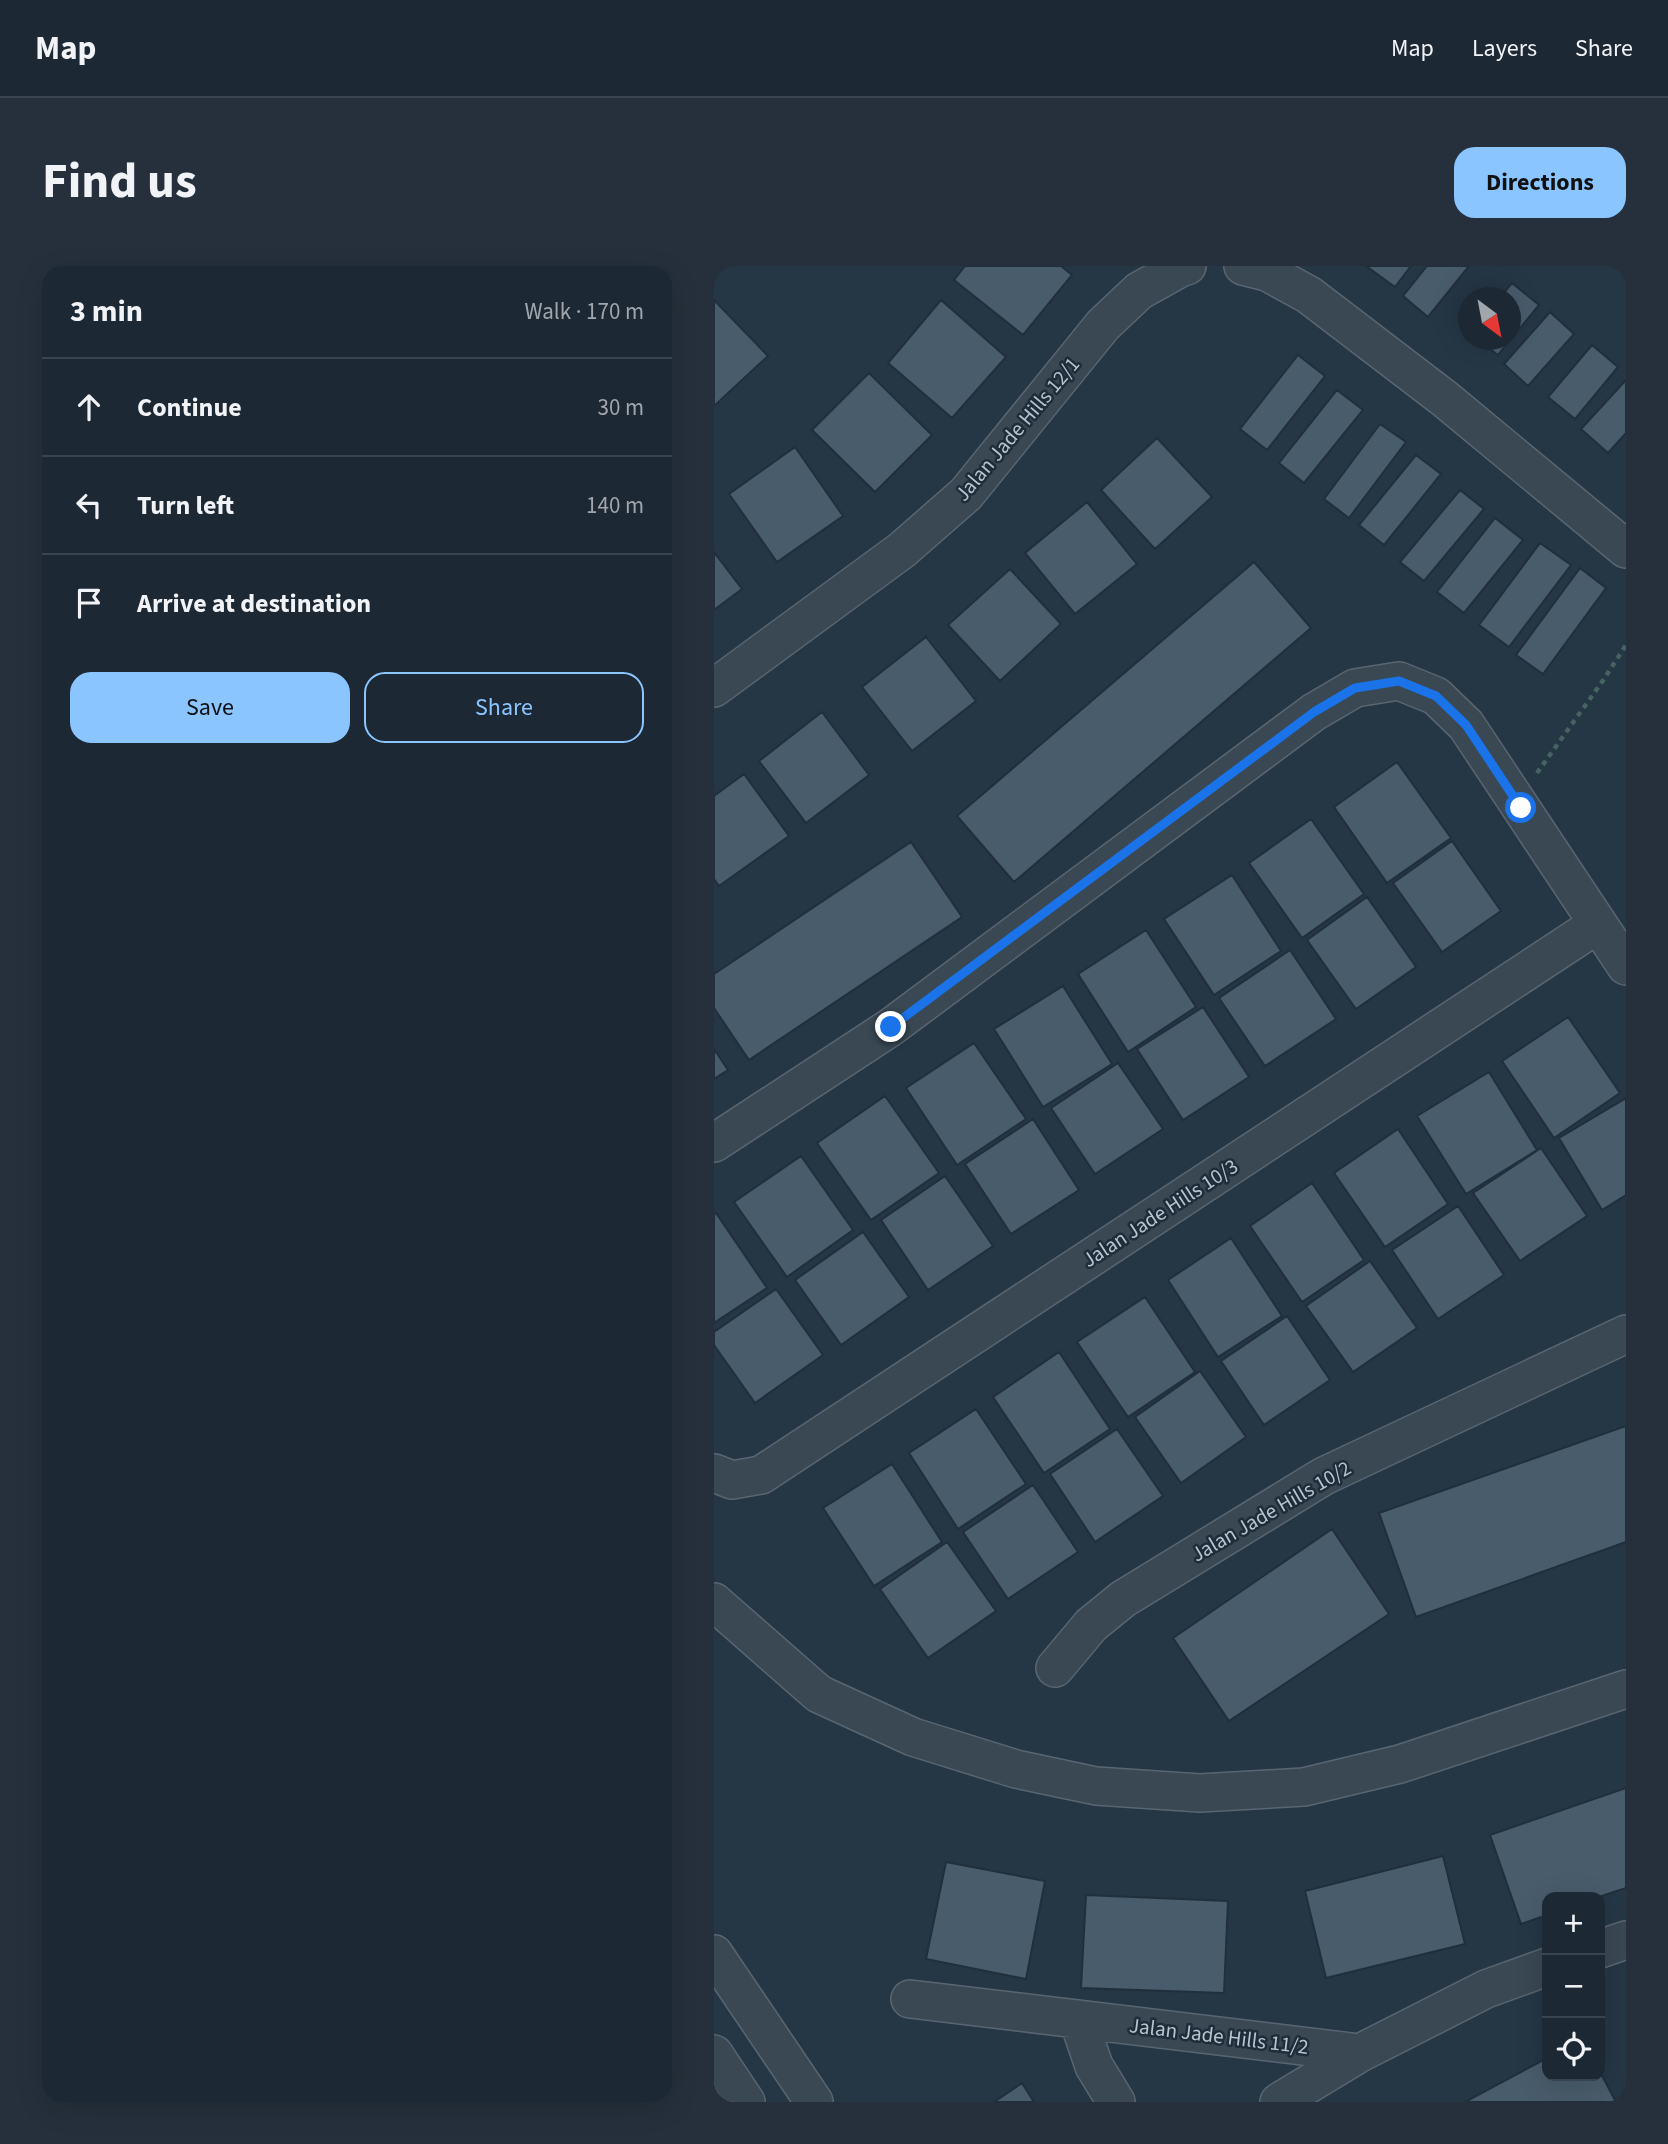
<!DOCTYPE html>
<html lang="en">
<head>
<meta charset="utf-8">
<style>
  :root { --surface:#1c2834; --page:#25303c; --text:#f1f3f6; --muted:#a0a6ac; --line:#3a444f; --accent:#8bc5ff }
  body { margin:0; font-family:"Source Sans 3",sans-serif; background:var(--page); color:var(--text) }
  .controls { position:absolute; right:21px; bottom:21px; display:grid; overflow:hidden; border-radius:14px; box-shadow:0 7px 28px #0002 }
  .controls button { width:63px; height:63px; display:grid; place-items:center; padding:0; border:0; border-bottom:2px solid var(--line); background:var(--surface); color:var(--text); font:35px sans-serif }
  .compass { position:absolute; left:744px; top:21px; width:63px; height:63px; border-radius:50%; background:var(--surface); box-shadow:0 7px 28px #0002; rotate:148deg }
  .stop { position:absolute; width:21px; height:21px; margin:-16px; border:5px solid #1a73e8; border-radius:50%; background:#fff }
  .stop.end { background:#1a73e8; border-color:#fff; box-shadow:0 2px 7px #0008 }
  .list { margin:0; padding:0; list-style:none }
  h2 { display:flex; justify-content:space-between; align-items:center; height:91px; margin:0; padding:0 28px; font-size:30px }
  h2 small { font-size:23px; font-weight:400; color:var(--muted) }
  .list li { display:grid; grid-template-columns:46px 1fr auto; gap:21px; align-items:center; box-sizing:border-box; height:98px; padding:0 28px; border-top:2px solid var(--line) }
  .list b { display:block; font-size:26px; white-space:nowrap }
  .list em { font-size:23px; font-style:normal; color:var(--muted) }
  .actions { display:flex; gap:14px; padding:21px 28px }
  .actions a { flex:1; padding:16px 0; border:2px solid var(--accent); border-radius:21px; text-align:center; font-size:24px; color:var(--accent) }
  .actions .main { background:var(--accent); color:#111 }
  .icon { flex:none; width:38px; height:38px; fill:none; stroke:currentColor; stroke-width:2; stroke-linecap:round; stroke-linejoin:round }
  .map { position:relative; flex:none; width:912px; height:1836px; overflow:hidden; border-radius:21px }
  header { display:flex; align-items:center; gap:42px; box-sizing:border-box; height:98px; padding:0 35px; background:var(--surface); border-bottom:2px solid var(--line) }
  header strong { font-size:33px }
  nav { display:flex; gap:38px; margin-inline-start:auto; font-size:24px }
  .intro { display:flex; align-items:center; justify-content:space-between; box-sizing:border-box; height:168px; padding:0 42px }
  h1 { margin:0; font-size:49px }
  .button { padding:18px 32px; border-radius:21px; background:var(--accent); color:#111; font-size:24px; font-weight:700 }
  main { display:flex; gap:42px; padding:0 42px }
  aside { flex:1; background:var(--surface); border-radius:21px; box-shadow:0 7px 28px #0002 }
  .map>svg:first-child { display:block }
  .building { fill:#495c6b; stroke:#202f3c; stroke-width:2 }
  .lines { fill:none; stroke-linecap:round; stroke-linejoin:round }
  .minor-casing { stroke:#596672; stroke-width:40 }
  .path { stroke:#466262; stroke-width:4.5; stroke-dasharray:5 5; stroke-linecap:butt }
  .minor { stroke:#3a4854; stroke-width:37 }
  .route { stroke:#1a73e8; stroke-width:9 }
  .labels { text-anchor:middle; stroke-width:5; stroke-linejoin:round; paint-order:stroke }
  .street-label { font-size:21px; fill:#b8c3ce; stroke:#1e2d3a }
</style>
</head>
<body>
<header>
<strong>Map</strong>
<nav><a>Map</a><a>Layers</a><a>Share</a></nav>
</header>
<div class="intro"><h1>Find us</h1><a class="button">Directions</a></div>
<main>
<aside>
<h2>3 min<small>Walk · 170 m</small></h2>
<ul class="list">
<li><svg class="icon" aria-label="ahead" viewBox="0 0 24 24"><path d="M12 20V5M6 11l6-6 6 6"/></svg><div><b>Continue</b></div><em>30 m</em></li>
<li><svg class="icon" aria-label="left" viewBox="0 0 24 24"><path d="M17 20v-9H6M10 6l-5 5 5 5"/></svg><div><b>Turn left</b></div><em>140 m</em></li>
<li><svg class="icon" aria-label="arrive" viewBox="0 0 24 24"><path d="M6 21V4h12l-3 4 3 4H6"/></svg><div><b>Arrive at destination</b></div></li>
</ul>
<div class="actions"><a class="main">Save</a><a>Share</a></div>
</aside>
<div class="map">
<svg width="912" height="1836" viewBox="0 0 912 1836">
  <rect width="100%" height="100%" fill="#253645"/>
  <path class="building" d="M251,0H347L358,9L309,69L240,14Z
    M652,0H697L681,21Z
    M713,0H755L714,51L689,30Z
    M798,17L825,39L784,89L764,74H796V32H786Z
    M0,34L54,90L0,140Z
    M227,34L292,91L238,152L174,97Z
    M836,46L860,68L814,120L790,98Z
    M878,79L904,101L861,153L834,131Z
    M584,89L611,110L553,184L526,163Z
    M155,107L218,169L161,226L98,164Z
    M912,114V167L894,187L867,163Z
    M623,124L649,144L590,217L565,197Z
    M666,158L692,176L635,252L610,233Z
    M443,172L498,231L441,283L387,224Z
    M81,181L129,250L63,296L15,228Z
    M702,189L727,208L670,279L645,259Z
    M746,224L770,243L710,315L686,296Z
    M373,236L423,298L361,348L311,287Z
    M781,252L809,274L750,347L723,326Z
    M826,277L857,299L795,381L765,359Z
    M0,286L28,323L0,344Z
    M540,296L597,362L300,616L243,550Z
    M866,302L892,322L829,408L802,389Z
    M296,303L347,358L286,415L234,359Z
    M212,371L262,435L198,485L148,421Z
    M108,446L155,509L92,557L45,495Z
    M683,496L737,572L673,617L620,541Z
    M30,508L75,570L5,620L0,613V530Z
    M597,553L650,628L588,672L535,597Z
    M738,575L787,645L728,686L679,617Z
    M197,576L248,651L35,794L0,742V708Z
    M518,609L567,685L500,729L450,653Z
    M653,631L702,701L642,743L593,674Z
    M432,664L482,741L414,786L364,708Z
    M576,684L622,753L551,800L505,732Z
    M349,720L398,798L329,841L280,763Z
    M489,741L535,811L469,854L423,783Z
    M854,751L906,827L840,872L788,795Z
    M260,777L312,853L243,899L192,822Z
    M0,783L14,804L0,813Z
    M404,797L449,863L381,908L337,842Z
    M775,806L823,884L752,928L703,850Z
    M171,830L225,907L157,954L103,877Z
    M912,832V929L888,944L845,872Z
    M319,853L365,924L297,968L251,898Z
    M684,863L734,938L671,981L620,907Z
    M827,882L873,950L806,995L759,927Z
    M87,890L139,964L73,1011L20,936Z
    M231,910L279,980L214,1024L167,954Z
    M598,917L650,994L588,1036L536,960Z
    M744,940L790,1009L724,1053L678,984Z
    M2,947L53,1022L0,1057V948Z
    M149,966L195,1031L127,1079L81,1014Z
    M517,972L568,1050L504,1091L454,1014Z
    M656,995L703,1062L639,1106L592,1040Z
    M62,1023L109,1089L41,1137L0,1079V1066Z
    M431,1031L481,1106L414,1151L363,1076Z
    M573,1050L616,1114L550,1159L507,1095Z
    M345,1086L396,1163L330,1207L279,1131Z
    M486,1105L532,1171L467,1217L421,1151Z
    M262,1143L312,1218L244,1263L195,1187Z
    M912,1160V1276L702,1351L665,1247Z
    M403,1163L449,1230L381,1276L336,1208Z
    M178,1198L228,1276L160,1320L109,1242Z
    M319,1219L364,1286L294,1333L249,1266Z
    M618,1263L675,1348L515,1455L459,1372Z
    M233,1276L282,1345L214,1392L166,1323Z
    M912,1522V1622L885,1631H833V1649L807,1658L776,1569Z
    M729,1590L751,1678L612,1712L591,1625Z
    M232,1596L331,1615L312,1713L212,1693Z
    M372,1629L514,1635L510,1727L367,1722Z
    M833,1792V1810H886V1806L902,1836H751Z
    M308,1817L320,1836H280Z"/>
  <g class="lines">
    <defs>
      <path id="minor" d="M529,0L553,6L595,29L731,133L912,283
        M0,422L188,284L252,228L389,59L425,25L468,1L473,0
        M0,877L177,761L600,446L641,422L685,415L722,430L752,459L912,700
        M0,1207L18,1214L47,1209L884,658
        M0,1336L105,1428L199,1471L302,1503L382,1520L486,1527L590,1521L686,1498L912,1423
        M341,1402L377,1359L409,1333L610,1210L912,1068
        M886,1683L912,1674
        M0,1688L100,1836
        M196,1733L646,1787
        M364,1753L380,1800L402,1836
        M0,1788L32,1836
        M565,1836L646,1787L772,1723L833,1701"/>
    </defs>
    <use href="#minor" class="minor-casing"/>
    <path class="path" d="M823,507L888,416L912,379"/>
    <use href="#minor" class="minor"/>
  </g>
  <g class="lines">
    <path class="route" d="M177,761L600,446L641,422L685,415L722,430L752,459L807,542"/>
  </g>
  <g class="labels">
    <g class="street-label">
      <text transform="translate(303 163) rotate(-50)" y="7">Jalan Jade Hills 12/1</text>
      <text transform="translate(446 947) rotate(-33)" y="7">Jalan Jade Hills 10/3</text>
      <text transform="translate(557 1245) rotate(-30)" y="7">Jalan Jade Hills 10/2</text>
      <text transform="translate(505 1770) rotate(7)" y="7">Jalan Jade Hills 11/2</text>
    </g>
  </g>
</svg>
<div class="controls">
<button>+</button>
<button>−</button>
<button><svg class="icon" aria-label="locate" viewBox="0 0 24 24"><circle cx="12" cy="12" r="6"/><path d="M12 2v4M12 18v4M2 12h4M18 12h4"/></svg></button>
</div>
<svg class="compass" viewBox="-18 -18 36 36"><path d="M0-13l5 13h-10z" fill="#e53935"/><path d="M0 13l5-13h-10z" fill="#a0a6ac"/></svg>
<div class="stop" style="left:807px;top:542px"></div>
<div class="stop end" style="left:177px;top:761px"></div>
</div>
</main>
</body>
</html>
